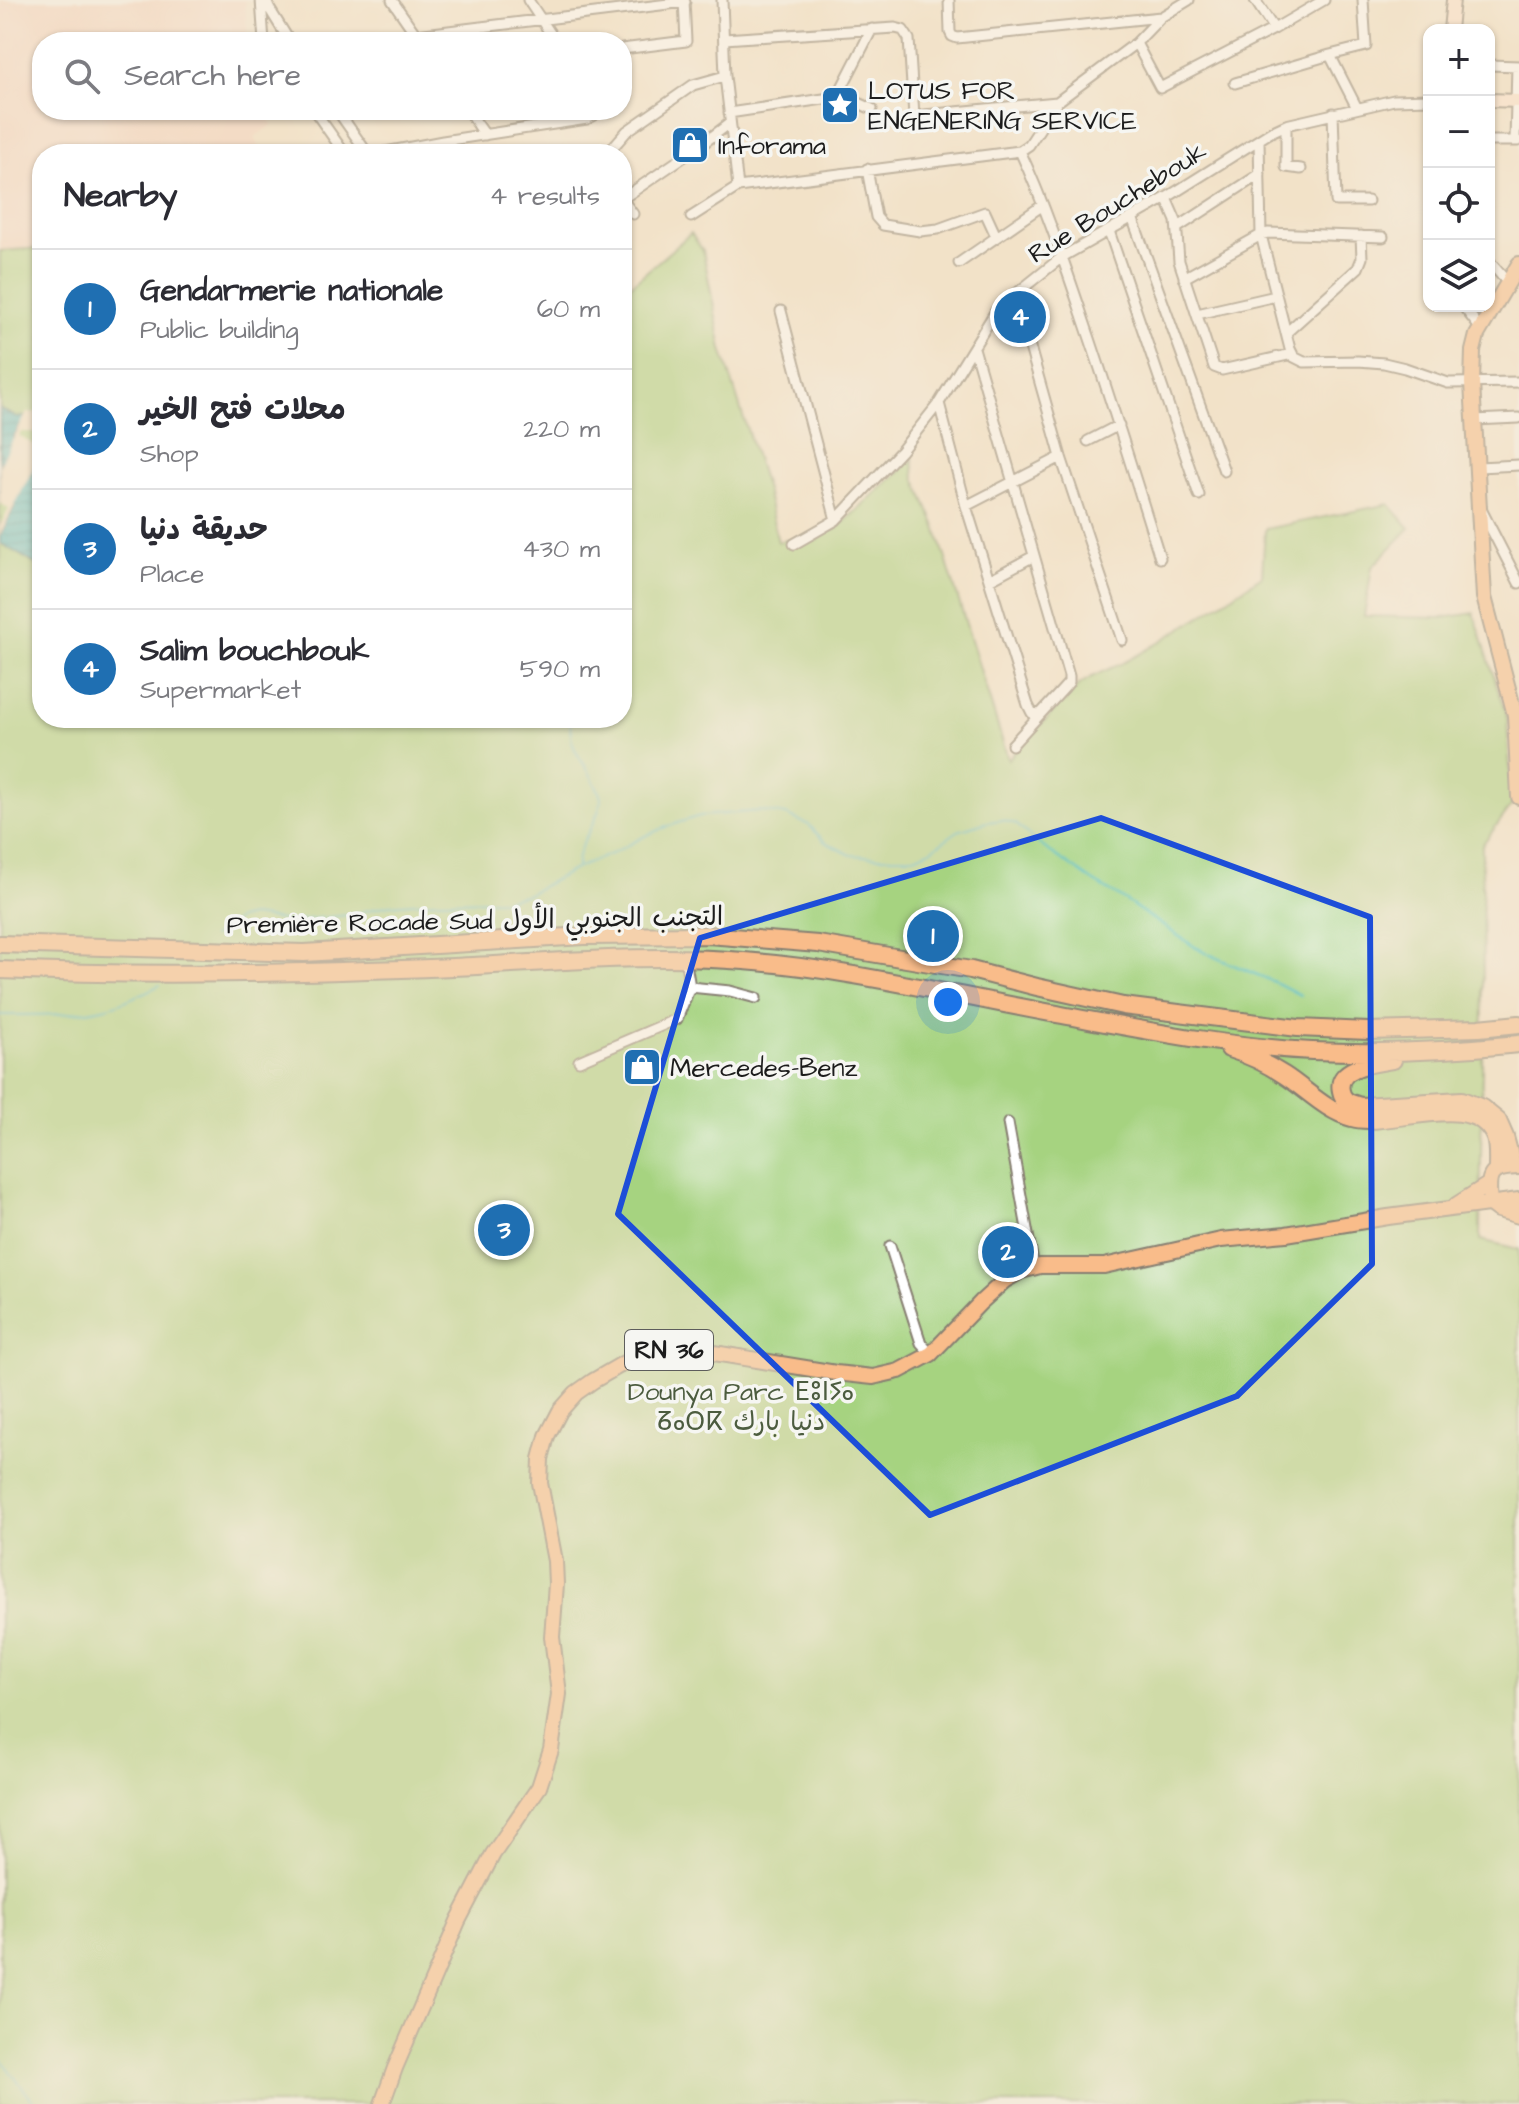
<!DOCTYPE html>
<html lang="en">
<head>
<meta charset="utf-8">
<style>
  :root { --surface:#fff; --page:#f2f2f3; --text:#2b2b33; --muted:#7c7c81; --line:#e1e1e2; --accent:#1f6fb2 }
  body { margin:0; font-family:"Architects Daughter","Playpen Sans Arabic","Noto Sans Tifinagh",sans-serif; background:var(--page); color:var(--text) }
  .controls { position:absolute; right:24px; top:24px; display:grid; overflow:hidden; border-radius:16px; box-shadow:0 2px 6px #0004 }
  .controls button { width:72px; height:72px; display:grid; place-items:center; padding:0; border:0; border-bottom:2px solid var(--line); background:var(--surface); color:var(--text); font:40px sans-serif }
  .you { position:absolute; left:948px; top:1002px; width:28px; height:28px; margin:-20px; border:6px solid #fff; border-radius:50%; background:#1a73e8; box-shadow:0 0 0 12px #1a73e833 }
  .badge { display:grid; place-items:center; width:52px; height:52px; border-radius:50%; background:var(--accent); color:#fff; font-size:26px; font-weight:700 }
  .pin { position:absolute; translate:-50% -50%; border:4px solid #fff; box-shadow:0 2px 8px #0006 }
  .list { margin:0; padding:0; list-style:none }
  h2 { display:flex; justify-content:space-between; align-items:center; height:104px; margin:0; padding:0 32px; font-size:34px }
  h2 small { font-size:26px; font-weight:400; color:var(--muted) }
  .list li { display:grid; grid-template-columns:52px 1fr auto; gap:24px; align-items:center; box-sizing:border-box; height:120px; padding:0 32px; border-top:2px solid var(--line) }
  .list b { display:block; font-size:30px; white-space:nowrap }
  .list p { margin:0; font-size:26px; white-space:nowrap; color:var(--muted) }
  .list em { font-size:26px; font-style:normal; color:var(--muted) }
  .icon { flex:none; width:44px; height:44px; fill:none; stroke:currentColor; stroke-width:2; stroke-linecap:round; stroke-linejoin:round }
  .map { position:relative; flex:none; width:1519px; height:2104px; overflow:hidden }
  .search { position:absolute; background:var(--surface); box-shadow:0 2px 6px #0004; left:32px; top:32px; width:600px; height:88px; display:flex; align-items:center; gap:20px; box-sizing:border-box; padding:0 28px; border-radius:32px; color:var(--muted); font-size:30px }
  .panel { position:absolute; background:var(--surface); box-shadow:0 2px 6px #0004; left:32px; top:144px; width:600px; height:584px; border-radius:32px }
  .map>svg:first-child { display:block }
  .built { fill:#f4d3c0 }
  .park { fill:#a6d380; stroke:#61784e; stroke-width:2 }
  .water { fill:url(#water-rules); stroke:#346b6f; stroke-width:2 }
  .pier { fill:#f2e2c8 }
  .lines { fill:none; stroke-linecap:round; stroke-linejoin:round }
  .stream { stroke:#4bbac2; stroke-width:2 }
  .street-casing { stroke:#877f72; stroke-width:13 }
  .secondary-casing { stroke:#877f72; stroke-width:16 }
  .primary-casing { stroke:#877f72; stroke-width:18 }
  .highway-casing { stroke:#877f72; stroke-width:20 }
  .street { stroke:#fff; stroke-width:9 }
  .secondary { stroke:#fde4d0; stroke-width:12 }
  .primary { stroke:#f9bc8a; stroke-width:14 }
  .highway { stroke:#f9bc8a; stroke-width:16 }
  .marked { fill:none; stroke:#1d4ed8; stroke-width:6; stroke-linejoin:round }
  .labels { text-anchor:middle; stroke-width:7; stroke-linejoin:round; paint-order:stroke }
  .shield { fill:#f6f6f2; stroke:#5d5d5c; stroke-width:2 }
  .shield-label { font-size:24px; font-weight:bold; fill:#1c1c1c }
  .poi-label { font-size:26px; fill:#1c1c1c; stroke:#f6f6f2; text-anchor:start }
  .street-label { font-size:26px; fill:#1c1c1c; stroke:#f6f6f2 }
  .park-label { font-size:26px; fill:#4c5c3f; stroke:#f6f6f2 }
</style>
</head>
<body>
<div class="map">
<svg width="1519" height="2104" viewBox="0 0 1519 2104">
  <defs>
    <pattern id="water-rules" width="6" height="5" patternUnits="userSpaceOnUse" patternTransform="scale(2)"><rect width="6" height="5" fill="#4bbac2"/><path d="M0 2.5h6" fill="none" stroke="#419fa6"/></pattern>
  </defs>
  <rect width="100%" height="100%" fill="#f6f6f2"/>
  <filter id="ink" filterUnits="userSpaceOnUse"><feTurbulence type="fractalNoise" baseFrequency=".0125" numOctaves="2"/><feDisplacementMap in="SourceGraphic" scale="16" xChannelSelector="R" yChannelSelector="G"/><feConvolveMatrix kernelMatrix="1 2 1 2 8 2 1 2 1" color-interpolation-filters="sRGB"/></filter>
  <filter id="wash" filterUnits="userSpaceOnUse"><feTurbulence type="fractalNoise" baseFrequency=".006" numOctaves="4" result="noise"/><feDisplacementMap in="SourceGraphic" scale="32" xChannelSelector="R" yChannelSelector="G"/><feGaussianBlur stdDeviation="1.8" result="paint"/><feColorMatrix in="noise" values="0 0 0 0 0 0 0 0 0 0 0 0 0 0 0 0 0 1.4 0 .05"/><feComposite in="paint" operator="in"/></filter>
  <g filter="url(#wash)">
    <rect width="100%" height="100%" fill="#f2e2c8"/>
    <path class="built" d="M0,0H245L248,42H42V110H263L272,125L254,137L263,154H42V246L0,250Z"/>
    <path class="park" d="M691,233L703,251L722,349L766,490L778,542L836,529L913,459L915,478L935,524L1008,759L1079,685C1096,672 1116,668 1134,657C1178,632 1220,604 1262,576L1265,529L1389,504L1410,528L1372,567L1364,616L1442,618L1474,613L1507,718L1512,805L1482,845L1483,993L1480,1240L1519,1249V2104H0V251L42,248V718H622V293Z"/>
    <path class="water" d="M0,409L16,417L42,416L19,428L14,438L40,453L42,450V568L0,543V535L14,507L0,499Z"/>
    <path class="pier" d="M42,412V432H21L19,436L39,448L42,446V450L0,535V526L9,509L0,503V465L27,413Z"/>
    <g class="lines">
      <path class="stream" d="M571,718C567,754 585,758 596,786C598,790 600,794 601,798C601,820 575,844 577,868
        M212,937L238,919L251,916L290,921L348,915L389,905L436,901L503,900L528,894L577,868L613,853L645,836L668,826L700,816L760,811L786,815L809,825L825,842L851,855L878,857H914L931,850L958,831L987,822L1002,820L1016,824L1036,842L1094,882L1115,894L1195,947L1217,958L1279,984L1300,995
        M0,1015C36,1015 72,1016 107,1007C126,1002 143,993 160,985
        M0,2058L35,2104"/>
    </g>
  </g>
  <g filter="url(#ink)">
    <g class="lines">
      <defs>
        <path id="street" d="M261,0L264,42
          M266,0L269,8L290,42
          M392,0L421,42
          M528,0L556,42
          M722,0L725,76L738,187
          M949,0L950,32L952,36L957,38L1161,17
          M1255,0L1274,29
          M724,39L895,28L903,30L909,39L914,116L1057,102
          M359,42L685,2
          M1136,43L1160,88L1274,29L1324,0
          M622,49L686,41L684,0
          M1330,55L1357,108
          M1489,65L1519,66
          M1235,83L1330,55L1366,46L1363,0
          M839,94L872,109
          M314,110L345,154
          M337,110L368,154
          M468,110L485,135
          M729,113L837,97L872,29
          M1333,113L1336,201H1368
          M1286,125V167L1301,169
          M1259,140L1261,235L1290,349L1294,357L1304,362L1358,361L1384,363L1405,368L1448,383L1519,382
          M443,141L451,154
          M1489,141H1518
          M1515,141L1517,66
          M1020,151C1045,205 1064,262 1083,318C1110,397 1135,477 1160,558
          M375,154L443,141L587,119L593,116L596,110
          M607,154L627,131L683,92L693,85L725,76
          M867,169L876,217L883,225L920,231L938,229L985,212L996,236
          M1166,198L1176,221L1179,261L1214,367L1222,370L1292,354
          M622,199L701,145L730,123
          M622,199L633,214
          M691,217L738,187L1020,151L1029,145L1057,102L1136,43L1161,17L1189,0
          M1132,217L1224,471
          M1177,228L1260,174
          M1109,231L1199,495
          M1489,261L1508,283
          M959,263L1043,205
          M1184,278L1261,235L1268,233L1383,237
          M1015,294L1061,457L1122,640
          M1463,306L1480,328
          M781,311L836,520
          M1197,314L1276,296
          M1286,333L1358,268L1362,258L1361,236
          M974,348L1069,676V682L1065,687L1012,745
          M939,403L966,506L1028,705L1032,713L1039,714
          M1474,420L1519,418
          M1088,441L1119,425
          M1478,467L1519,465
          M966,506L1061,457
          M1482,511L1519,583
          M794,544L836,520L901,451L939,403L997,309L1062,257L1166,198L1271,132L1286,125L1394,100L1429,99
          M989,580L1034,556
          M690,987L730,991L756,998
          M579,1061L677,1019L690,987L685,958
          M1008,1123L1034,1268
          M890,1246L921,1343L931,1354"/>
        <path id="secondary" d="M1450,30L1453,0
          M1489,100L1519,101"/>
        <path id="primary" d="M1519,264L1477,335L1473,351L1472,383L1484,597L1515,715L1519,797
          M1490,1203C1487,1174 1489,1168 1519,1167
          M1456,1205L1489,1184
          M382,2104L395,2068L458,1921L493,1854L539,1787L551,1750L559,1694L552,1637L556,1584L555,1561L540,1483L541,1459L547,1436L560,1411L576,1393L593,1381L624,1363L660,1352L696,1350L836,1373L873,1377L899,1371L931,1354L981,1302L1004,1281L1021,1271L1040,1266H1104L1221,1240L1286,1234L1388,1217L1519,1200"/>
        <path id="highway" d="M0,944L304,953L584,936L708,935L818,944L971,970L1037,987L1123,1006L1298,1028L1368,1031L1479,1028L1519,1024
          M0,970C151,977 302,973 453,967C550,963 647,953 744,961C851,969 956,996 1062,1015C1144,1030 1228,1047 1312,1051C1381,1054 1450,1051 1519,1044
          M1229,1049C1249,1055 1267,1064 1284,1075C1306,1089 1326,1111 1352,1118C1389,1129 1476,1087 1495,1138C1498,1147 1497,1160 1497,1169
          M1393,1060C1377,1063 1335,1066 1341,1091C1343,1102 1351,1103 1361,1106L1462,1100L1482,1108L1498,1121L1505,1137L1512,1163
          M1490,1203L1498,1209L1519,1215"/>
      </defs>
      <use href="#street" class="street-casing"/>
      <use href="#secondary" class="secondary-casing"/>
      <use href="#primary" class="primary-casing"/>
      <use href="#highway" class="highway-casing"/>
      <use href="#street" class="street"/>
      <use href="#secondary" class="secondary"/>
      <use href="#primary" class="primary"/>
      <use href="#highway" class="highway"/>
    </g>
  </g>
  <path d="M0 0H1519V2104H0ZM1101,818L1370,917L1372,1264L1237,1396L930,1515L618,1214L700,938Z" fill="#f2e2c8" fill-opacity=".55" fill-rule="evenodd"/>
  <path class="marked" d="M1101,818L1370,917L1372,1264L1237,1396L930,1515L618,1214L700,938Z"/>
  <defs>
    <symbol id="sight-square" viewBox="-11 -11 22 22"><rect x="-9" y="-9" width="18" height="18" rx="4" fill="#1f6fb2" stroke="#f6f6f2"/><path d="M0-6L1.8-2.2L6-1.7L2.9 1.2L3.7 5.4L0 3.3L-3.7 5.4L-2.9 1.2L-6-1.7L-1.8-2.2Z" fill="#fff"/></symbol>
    <symbol id="shop-square" viewBox="-11 -11 22 22"><rect x="-9" y="-9" width="18" height="18" rx="4" fill="#1f6fb2" stroke="#f6f6f2"/><path d="M-5-2.5h2.3a2.7 3.5 0 0 1 5.4 0H5L5.5 6h-11ZM-1.5-2.5h3a1.5 2.3 0 0 0-3 0Z" fill="#fff"/></symbol>
  </defs>
  <g fill-rule="evenodd">
    <use href="#sight-square" x="818" y="83" width="44" height="44"/>
    <use href="#shop-square" x="668" y="123" width="44" height="44"/>
    <use href="#shop-square" x="620" y="1045" width="44" height="44"/>
  </g>
  <g class="labels">
    <rect class="shield" x="625" y="1330" width="88" height="40" rx="6"/>
    <g class="shield-label">
      <text x="669" y="1358">RN 36</text>
    </g>
    <g class="poi-label">
      <text x="868" y="99">LOTUS FOR<tspan x="868" dy="30">ENGENERING SERVICE</tspan></text>
      <text x="718" y="154">Inforama</text>
      <text x="670" y="1076">Mercedes-Benz</text>
    </g>
    <g class="street-label">
      <text transform="translate(1117 202) rotate(-32)" y="9">Rue Bouchebouk</text>
      <text transform="translate(475 920) rotate(-1)" y="9">Première Rocade Sud التجنب الجنوبي الأول</text>
    </g>
    <g class="park-label">
      <text x="741" y="1400">Dounya Parc ⴹⵓⵏⵢⴰ<tspan x="741" dy="30">ⵒⴰⵔⴽ دنيا بارك</tspan></text>
    </g>
  </g>
</svg>
<div class="controls">
<button>+</button>
<button>−</button>
<button><svg class="icon" aria-label="locate" viewBox="0 0 24 24"><circle cx="12" cy="12" r="6"/><path d="M12 2v4M12 18v4M2 12h4M18 12h4"/></svg></button>
<button><svg class="icon" aria-label="layers" viewBox="0 0 24 24"><path d="M12 4l9 5-9 5-9-5zM3 14l9 5 9-5"/></svg></button>
</div>
<div class="you"></div>
<div class="pin badge" style="left:933px;top:936px">1</div>
<div class="pin badge" style="left:1008px;top:1252px">2</div>
<div class="pin badge" style="left:504px;top:1230px">3</div>
<div class="pin badge" style="left:1020px;top:317px">4</div>
<div class="search"><svg class="icon" aria-label="search" viewBox="0 0 24 24"><circle cx="10" cy="10" r="6"/><path d="M15 15l6 6"/></svg>Search here</div>
<section class="panel">
<h2>Nearby<small>4 results</small></h2>
<ul class="list">
<li><span class="badge">1</span><div><b>Gendarmerie nationale</b><p>Public building</p></div><em>60 m</em></li>
<li><span class="badge">2</span><div><b>محلات فتح الخير</b><p>Shop</p></div><em>220 m</em></li>
<li><span class="badge">3</span><div><b>حديقة دنيا</b><p>Place</p></div><em>430 m</em></li>
<li><span class="badge">4</span><div><b>Salim bouchbouk</b><p>Supermarket</p></div><em>590 m</em></li>
</ul>
</section>
</div>
</body>
</html>
